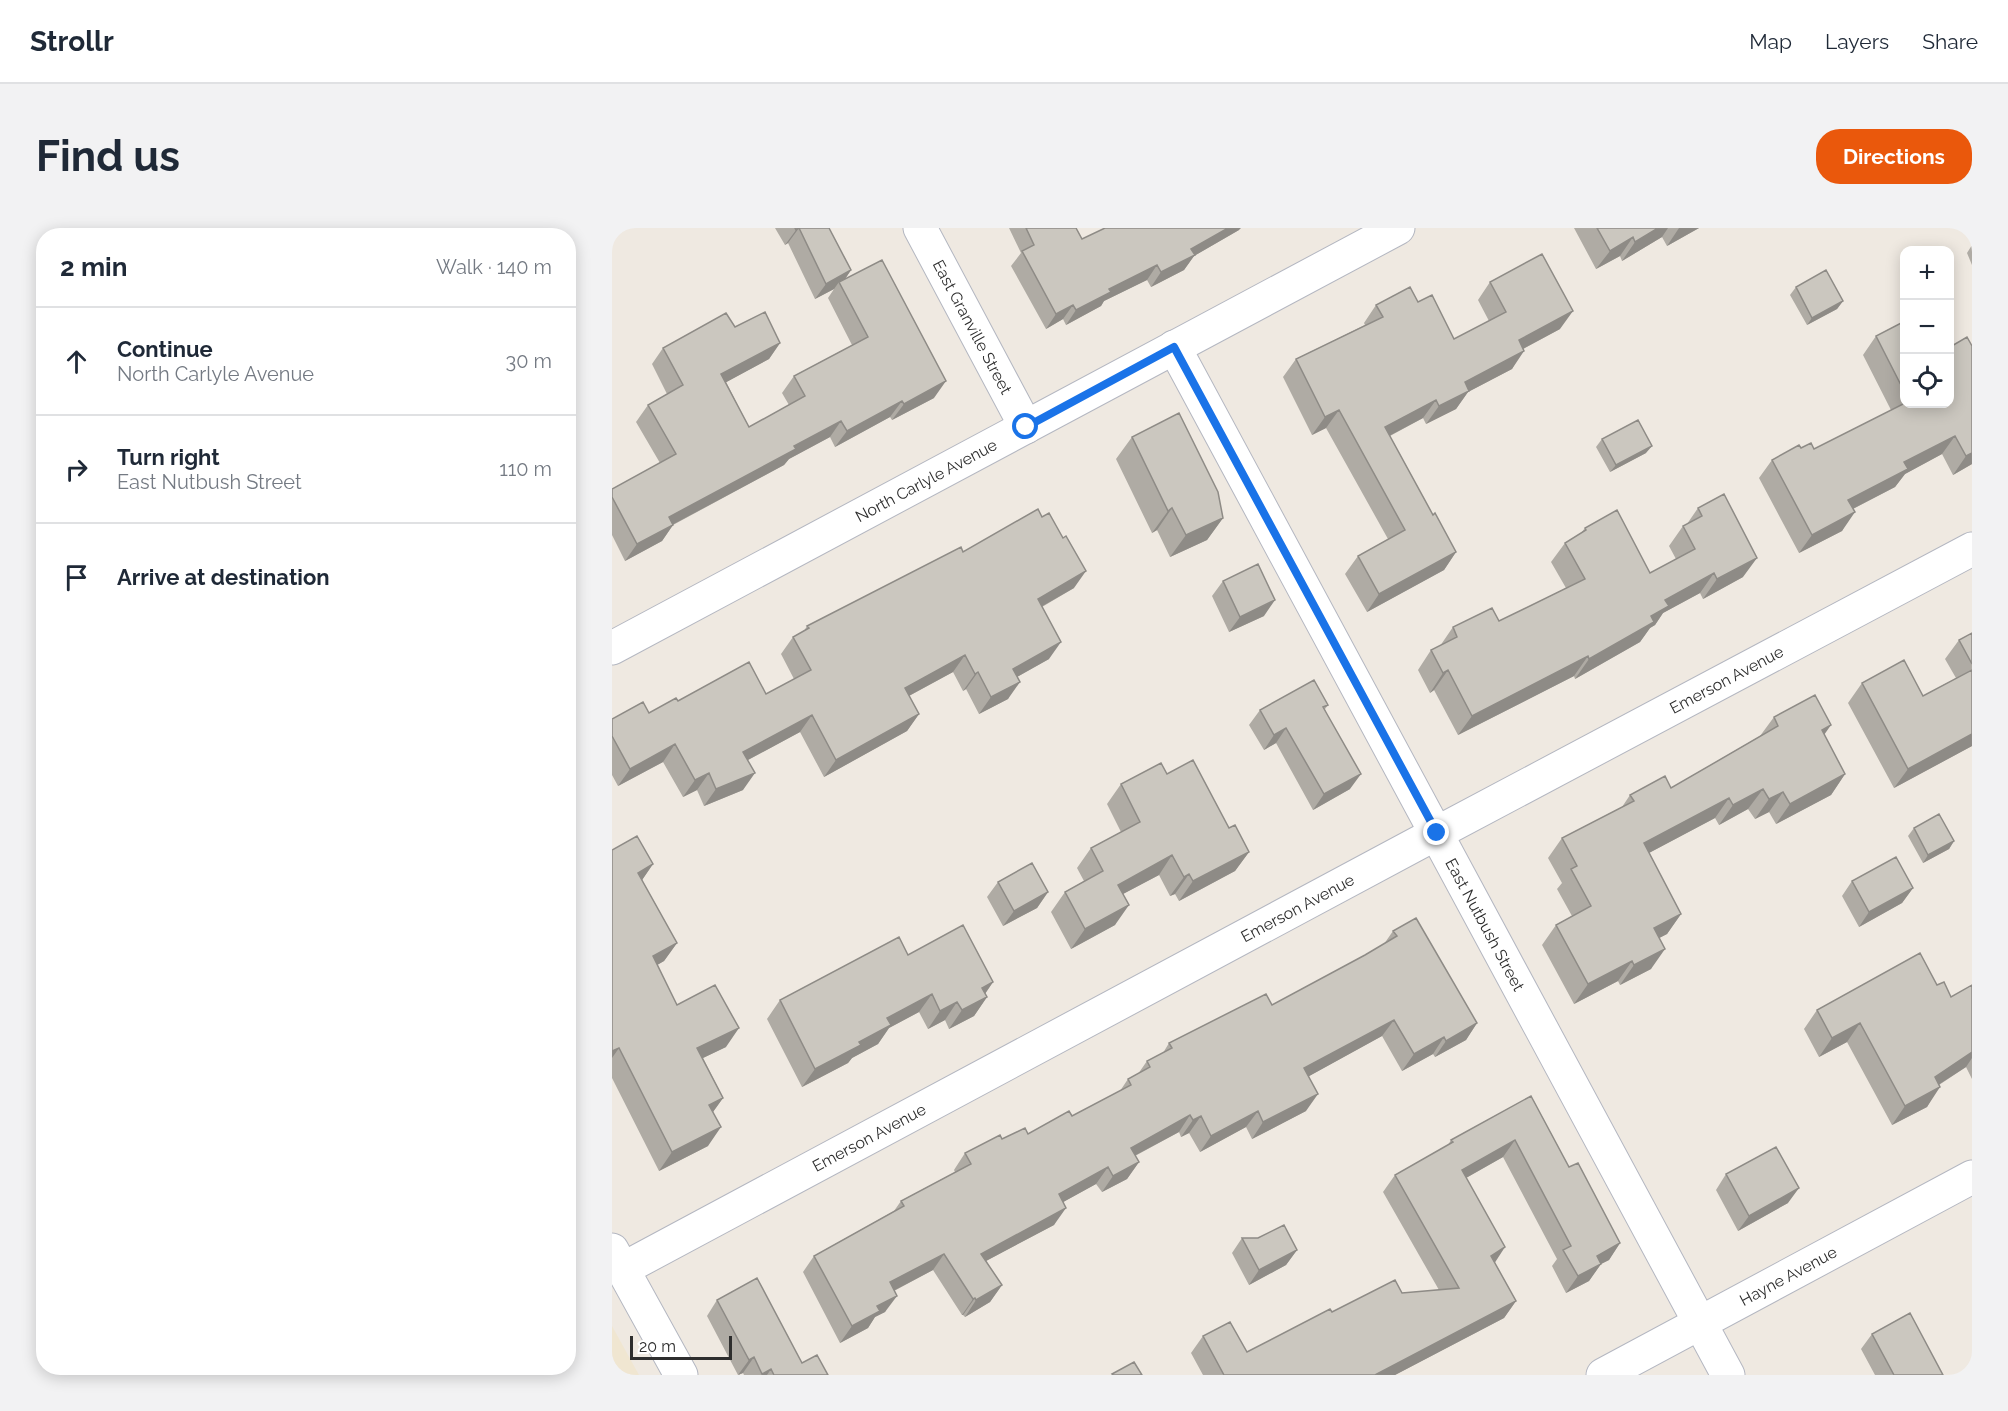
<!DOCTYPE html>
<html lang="en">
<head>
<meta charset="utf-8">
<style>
  :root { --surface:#fff; --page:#f2f2f3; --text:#1f2937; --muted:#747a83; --line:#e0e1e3; --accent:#ea580c }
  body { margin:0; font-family:Raleway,sans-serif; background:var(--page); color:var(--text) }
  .controls { position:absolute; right:18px; top:18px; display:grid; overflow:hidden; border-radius:12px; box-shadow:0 3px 15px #0003 }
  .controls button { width:54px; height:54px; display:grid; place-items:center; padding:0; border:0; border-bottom:2px solid var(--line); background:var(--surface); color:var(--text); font:30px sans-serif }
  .scale { position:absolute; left:18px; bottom:15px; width:102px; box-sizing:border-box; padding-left:6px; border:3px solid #2e2e2e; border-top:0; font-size:16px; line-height:21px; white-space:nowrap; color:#2e2e2e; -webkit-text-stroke:4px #fff; paint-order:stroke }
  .stop { position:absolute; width:18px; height:18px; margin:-14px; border:4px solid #1a73e8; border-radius:50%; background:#fff }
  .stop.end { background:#1a73e8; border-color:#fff; box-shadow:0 2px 6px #0008 }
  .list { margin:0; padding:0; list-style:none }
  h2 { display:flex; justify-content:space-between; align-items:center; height:78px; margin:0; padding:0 24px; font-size:26px }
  h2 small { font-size:20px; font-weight:400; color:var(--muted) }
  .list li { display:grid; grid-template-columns:39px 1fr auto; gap:18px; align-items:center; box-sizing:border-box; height:108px; padding:0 24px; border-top:2px solid var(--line) }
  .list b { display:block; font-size:22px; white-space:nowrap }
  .list p { margin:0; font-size:20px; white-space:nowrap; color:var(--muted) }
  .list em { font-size:20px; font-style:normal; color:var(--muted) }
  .icon { flex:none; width:33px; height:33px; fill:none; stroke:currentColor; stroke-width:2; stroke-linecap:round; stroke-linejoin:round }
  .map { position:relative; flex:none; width:1360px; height:1147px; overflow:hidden; border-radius:24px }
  header { display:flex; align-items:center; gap:36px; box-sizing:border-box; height:84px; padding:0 30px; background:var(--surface); border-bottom:2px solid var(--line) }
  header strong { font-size:28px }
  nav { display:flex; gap:33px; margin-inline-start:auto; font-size:21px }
  .intro { display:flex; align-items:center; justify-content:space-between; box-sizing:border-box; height:144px; padding:0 36px }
  h1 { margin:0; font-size:42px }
  .button { padding:15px 27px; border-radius:24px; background:var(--accent); color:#fff; font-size:21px; font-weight:700 }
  main { display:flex; gap:36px; padding:0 36px }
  aside { flex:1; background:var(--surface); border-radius:24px; box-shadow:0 3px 15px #0003 }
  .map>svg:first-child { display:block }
  .education { fill:#f0e6d1 }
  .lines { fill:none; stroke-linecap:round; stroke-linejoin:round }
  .minor-casing { stroke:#b4b7c1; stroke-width:35 }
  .minor { stroke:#fff; stroke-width:33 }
  .wall { fill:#afaba4 }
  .shaded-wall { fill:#8e8b86 }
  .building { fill:#cbc7bf; stroke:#8e8b86; stroke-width:1.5 }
  .route { stroke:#1a73e8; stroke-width:8 }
  .labels { text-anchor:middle; stroke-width:4.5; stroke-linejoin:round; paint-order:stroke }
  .street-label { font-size:16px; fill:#2e2e2e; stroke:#fff }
</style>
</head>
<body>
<header>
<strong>Strollr</strong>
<nav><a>Map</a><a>Layers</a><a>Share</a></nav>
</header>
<div class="intro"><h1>Find us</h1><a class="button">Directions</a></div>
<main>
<aside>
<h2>2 min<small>Walk · 140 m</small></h2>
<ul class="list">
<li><svg class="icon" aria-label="ahead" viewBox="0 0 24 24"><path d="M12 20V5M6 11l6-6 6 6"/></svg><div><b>Continue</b><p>North Carlyle Avenue</p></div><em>30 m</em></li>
<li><svg class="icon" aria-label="right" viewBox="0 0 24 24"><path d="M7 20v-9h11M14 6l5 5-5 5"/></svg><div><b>Turn right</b><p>East Nutbush Street</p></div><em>110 m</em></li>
<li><svg class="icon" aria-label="arrive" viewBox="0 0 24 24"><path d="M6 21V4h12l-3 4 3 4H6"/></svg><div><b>Arrive at destination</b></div></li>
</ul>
</aside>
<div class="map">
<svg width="1360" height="1147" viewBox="0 0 1360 1147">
  <rect width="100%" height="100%" fill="#efe9e1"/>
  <path class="education" d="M0,1098L27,1147H0Z"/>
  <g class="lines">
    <defs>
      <g id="minor">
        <path id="s1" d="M308,0L414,199"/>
        <path id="s2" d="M562,119L1116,1147"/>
        <path id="s3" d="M0,420L786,0"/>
        <path d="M0,1022L69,1147"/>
        <path id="s4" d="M11,1041L825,605L1360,321"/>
        <path id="s5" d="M991,1147L1360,949"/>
      </g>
    </defs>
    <use href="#minor" class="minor-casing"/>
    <use href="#minor" class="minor"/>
  </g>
  <path class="wall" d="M163,0H217L239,42L233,51L322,170L280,192L278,189L223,219L218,209L177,231L172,237L61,297L50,313L13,333L0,307V261L48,235L24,194L36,177L55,166L40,136L51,120L123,99L168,115L157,131L114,154L137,199L177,177L170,165L182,148L240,117L216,70L222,61L203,71L176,15L173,17Z
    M397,0H464L470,11L627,2L582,28L572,42L539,59L535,52L492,73L489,78L454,97L451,91L434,101L399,38L409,25Z
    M962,0H1087L1055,18L1050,9L1010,33L1008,28L984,41Z
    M1360,17V37L1355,25Z
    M878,54L948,101L911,121L900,141L856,164L844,181L814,196L811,190L778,208L821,287L844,324L832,342L755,384L733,346L746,328L776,311L714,200L700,207L671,149L684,131L753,97L752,95L764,77L806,74L842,111L877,93L866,72Z
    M1184,59L1231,73L1225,81L1195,97L1178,67Z
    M1293,93V176H1338L1360,236L1341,247L1330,226L1293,246L1283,259L1241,281L1230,303L1187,325L1147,250L1160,232L1189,220L1202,221L1279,182L1251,127L1264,108Z
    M520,209L611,290L595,312L558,329L545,302L540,305L504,231Z
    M990,211L1034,225L998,244L984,219Z
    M1086,280L1131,349L1091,371L1088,365L1051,385L1043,397L1038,400L1028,414L963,451L962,448L846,507L822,462L818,465L806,442L819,422L828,418L841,399L887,393L954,360L939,334L953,315L969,305L973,300L1038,345L1064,331L1057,318L1071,298L1075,296Z
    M351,324L462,360L430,379L437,431L405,449L396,471L367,486L354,461L351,463L341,444L297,468L307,486L295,503L212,549L188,504L136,532L131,562L92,578L85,562L71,569L51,534L6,558L0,547V491L37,485L66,473L154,466L182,451L169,426L181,409L192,403L195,398Z
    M611,353L652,388L617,404L600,368Z
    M1360,405V518L1282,560L1236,475L1250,455L1311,468L1344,450L1333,431L1347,412Z
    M716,477L713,481L738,561L701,582L664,515L652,522L637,497L648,482Z
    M1162,489L1212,507L1233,546L1219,567L1164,596L1157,584L1143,591L1136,581L1107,597L1103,590L1037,625L1069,686L1055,706L1047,710L1039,741L1008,757L1006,753L962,776L930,717L944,697L960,688L945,661L950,655L936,630L950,610L1010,579L1018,567L1059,560L1148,508Z
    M555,546L617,600L637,624L623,643L567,673L563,666L558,668L547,647L511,666L503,697L459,721L439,684L453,664L472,653L465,640L479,620L509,604L495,576L509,556Z
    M1302,600L1342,613L1337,621L1311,635L1296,608Z
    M0,622L41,636L30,652L65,715L52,733L45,737L65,777L114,819L91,830L111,870L101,884L96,918L47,943L0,850Z
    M1240,653L1301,660L1290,675L1247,699L1230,668Z
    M386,654L436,664L425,680L391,698L375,669Z
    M781,703L865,795L854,812L823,829L821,826L790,843L770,808L697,848L694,883L640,911L634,899L588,924L577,905L569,909L567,904L523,928L527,934L515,951L490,964L484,956L451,974L442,997L374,1033L390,1057L378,1074L353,1089L351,1087H350L321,1042L282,1063L273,1084L263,1089L256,1100L228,1115L191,1044L202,1028L282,983L289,973L343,944L342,942L353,925L390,911L416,906L460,888L508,863L516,851L526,846L535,833L551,825L557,815L660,777L753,727L772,716Z
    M296,727L381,754L373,766L375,769L362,788L337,801L333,792L316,801L307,784L277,800L266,816L240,830L236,835L190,859L155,791L168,772Z
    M1325,757L1339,769L1360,757V851L1354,839L1327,857L1315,879L1280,897L1235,814L1207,829L1192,801L1205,782Z
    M919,868L957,939L1008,1015L997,1032L989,1036L977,1053L954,1065L940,1038L945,1031L891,929L854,950L883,1035L904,1073L892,1090L783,1147H591L579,1125L591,1108L635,1124L720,1084L790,1065L827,1062L771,964L783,947L836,917L839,912Z
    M1114,946L1176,975L1126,1003L1104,962Z
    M630,1010L685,1022L674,1037L637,1057L620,1025Z
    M105,1072L190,1135L216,1147H132L131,1145L126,1147L95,1088Z
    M1260,1106L1331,1147H1263L1249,1121Z"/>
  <path class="shaded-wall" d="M187,0L176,15L173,17L184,2Z
    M616,0H629L627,2L582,28L572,42L539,59L549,44L579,21Z
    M1046,0H1056L1050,9L1010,33L1023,14Z
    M1067,0H1087L1055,18Z
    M1021,9L1008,28L984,41L998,23Z
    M545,37L535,52L492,73L489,78L454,97L464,82L497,61Z
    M239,42L229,57L227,54L222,61L203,71L214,56Z
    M1231,73L1225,81L1195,97L1200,90Z
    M461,77L451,91L434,101L444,86Z
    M961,83L948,101L894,130L907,112Z
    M168,115L157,131L98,163L109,146Z
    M912,123L900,141L856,164L844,181L814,196L827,178L853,154Z
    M334,153L322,170L280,192L292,176Z
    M824,172L811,190L760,217L773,199Z
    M290,173L278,189L223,219L235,203Z
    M727,182L714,200L700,207L713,189Z
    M229,193L218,209L177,231L172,237L45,305L57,289L182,218Z
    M1343,208L1330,226L1293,246L1283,259L1223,290L1236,272L1292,234Z
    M1040,218L1034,225L998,244L1004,237Z
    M1360,225V236L1341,247L1354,228Z
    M560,280L545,302L540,305L556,283Z
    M1243,284L1230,303L1187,325L1200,307Z
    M611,290L595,312L558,329L574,307Z
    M61,297L50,313L13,333L25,316Z
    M844,324L832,342L755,384L767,366Z
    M1145,330L1131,349L1091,371L1105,351Z
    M474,343L462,360L413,388L426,371Z
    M1102,345L1088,365L1051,385L1043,397L1038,400L1028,414L963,451L977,431L1039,388L1053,372Z
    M663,372L652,388L617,404L628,389Z
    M449,414L437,431L389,458L401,441Z
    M353,427L341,444L280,477L293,460Z
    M976,428L962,448L846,507L860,488Z
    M836,442L822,462L818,465L831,445Z
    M366,444L354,461L351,463L363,446Z
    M408,454L396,471L367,486L379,469Z
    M307,486L295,503L212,549L224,532Z
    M200,487L188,504L119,541L131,524Z
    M1219,497L1205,517L1210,502Z
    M674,500L664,515L652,522L662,507Z
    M1360,506V518L1282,560L1296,541Z
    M63,516L51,534L6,558L18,541Z
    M97,545L85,562L71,569L83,552Z
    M143,545L131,562L92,578L104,561Z
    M749,546L738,561L701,582L712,566Z
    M1233,546L1219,567L1164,596L1178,576Z
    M1151,561L1136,581L1107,597L1121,577Z
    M1171,564L1157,584L1143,591L1157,571Z
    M1117,570L1103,590L1018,635L1032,615Z
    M1342,613L1337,621L1311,635L1316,627Z
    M637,624L623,643L567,673L581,653Z
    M560,627L547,647L492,676L506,657Z
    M41,636L28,655L26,645Z
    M577,646L563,666L558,668L572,649Z
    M1301,660L1290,675L1247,699L1257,684Z
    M436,664L425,680L391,698L402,683Z
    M517,677L503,697L459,721L473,701Z
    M1069,686L1055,706L1028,720L1042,700Z
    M65,715L52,733L28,747L41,728Z
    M1053,721L1039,741L1008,757L1022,737Z
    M1020,733L1006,753L962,776L976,756Z
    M381,754L368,773L375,769L362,788L337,801L350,782L370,760Z
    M320,766L307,784L277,800L266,816L240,830L236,835L190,859L203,841L247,814L275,790Z
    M345,774L333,792L316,801L328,783Z
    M782,792L770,808L681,857L692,840Z
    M865,795L854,812L823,829L834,813Z
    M1248,795L1235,814L1207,829L1220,810Z
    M127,800L114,819L72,839L85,820Z
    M832,809L821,826L790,843L802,826Z
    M7,820L0,830V823Z
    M1360,824V830L1354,839L1309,868L1323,849Z
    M1328,859L1315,879L1280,897L1293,878Z
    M706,866L694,883L640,911L651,894Z
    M111,870L98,888L97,877Z
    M646,883L634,899L588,924L599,908Z
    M578,887L567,904L507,936L519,920Z
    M589,888L577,905L569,909L581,892Z
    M109,899L96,918L47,943L60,924Z
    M903,912L891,929L838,959L850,942Z
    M527,934L515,951L490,964L501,948Z
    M496,939L484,956L435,983L447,966Z
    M1187,960L1176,975L1126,1003L1137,988Z
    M454,980L442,997L357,1042L369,1026Z
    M1008,1015L997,1032L989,1036L977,1053L954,1065L966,1048L985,1028Z
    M893,1019L882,1036L879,1028Z
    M685,1022L674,1037L637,1057L647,1042Z
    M332,1026L321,1042L266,1071L278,1054Z
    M390,1057L378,1074L353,1089L364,1072Z
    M285,1068L273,1084L263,1089L256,1100L228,1115L240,1098L265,1078Z
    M363,1070L351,1087H350L361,1071Z
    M904,1073L892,1090L783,1147H763Z
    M142,1129L131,1145L126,1147L137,1132Z
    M159,1141L155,1147H150V1146Z"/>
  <path class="building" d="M183,0H217L239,42L214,56L187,0L184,2Z
    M414,0H464L470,11L493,0H616L579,21L583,27L549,44L545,37L497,61L499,64L464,82L461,77L444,86L410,23L422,17Z
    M985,0H1046L1023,14L1021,9L998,23Z
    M930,26L961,83L907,112L912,123L853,154L857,163L827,178L824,172L773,199L821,287L823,285L844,324L767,366L746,328L793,302L727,182L713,189L684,131L771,89L764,77L798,59L806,74L820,67L842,111L894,84L878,54Z
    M270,32L334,153L292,176L290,173L235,203L229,193L182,218L184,221L57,289L61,297L25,316L0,269V261L64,226L36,177L71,157L51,120L114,85L123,99L153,84L168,115L109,146L137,199L193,168L182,148L256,109L227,54Z
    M1214,42L1231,73L1200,90L1184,59Z
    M1293,93V165L1264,108Z
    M1355,109L1360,118V225L1354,228L1343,208L1292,234L1296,241L1236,272L1243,284L1200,307L1160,232L1187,217L1189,220L1199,215L1202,221L1293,175L1338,176V119Z
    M567,185L606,264L611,290L574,307L560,280L556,283L520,209Z
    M1026,192L1040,218L1004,237L990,211Z
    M1112,266L1145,330L1105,351L1102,345L1053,372L1057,378L1039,388L1042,394L977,431L976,428L860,488L836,442L831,445L819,422L845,409L841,399L880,380L887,393L973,351L953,315L974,302L973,300L1005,282L1038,345L1083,321L1071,298L1090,288L1086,280Z
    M426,281L430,289L437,285L451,310L454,308L474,343L426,371L449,414L401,441L408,454L379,469L366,444L363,446L353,427L293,460L307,486L224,532L200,487L131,524L143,545L104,561L97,545L83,552L63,516L18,541L0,508V491L31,474L37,485L64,470L66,473L137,434L154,466L199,442L181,409L197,400L195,398L349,319L351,324Z
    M646,336L663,372L628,389L611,353Z
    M1360,405V436L1347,412Z
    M1292,432L1311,468L1360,442V506L1296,541L1250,455Z
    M702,452L716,477L711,479L749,546L712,566L674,500L662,507L648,482Z
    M1203,467L1219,497L1210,502L1233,546L1178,576L1171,564L1157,571L1151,561L1121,577L1117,570L1032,615L1069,686L1042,700L1053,721L1022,737L1020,733L976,756L944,697L979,678L959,641L965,638L950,610L1022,573L1018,567L1053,548L1059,560L1166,498L1162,489Z
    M581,532L617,600L623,597L637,624L581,653L577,646L572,649L560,627L506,657L517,677L473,701L453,664L491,643L479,620L528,594L509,556L549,535L555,546Z
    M1327,586L1342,613L1316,627L1302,600Z
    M25,608L41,636L26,645L65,715L41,728L65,777L103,757L127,800L85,820L111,870L97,877L109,899L60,924L7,820L0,823V622Z
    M1284,629L1301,660L1257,684L1240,653Z
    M420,635L436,664L402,683L386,654Z
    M804,690L865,795L834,813L832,809L802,826L782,792L692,840L706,866L651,894L646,883L599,908L589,888L581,892L578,887L519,920L527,934L501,948L496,939L447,966L454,980L369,1026L390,1057L364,1072L363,1070L361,1071L332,1026L278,1054L285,1068L265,1078L268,1083L240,1098L202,1028L292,978L289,973L359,936L353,925L388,907L390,911L413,900L416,906L457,883L460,888L519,857L516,851L538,839L535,833L560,820L557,815L654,766L660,777L753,727L785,708L781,703Z
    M351,697L381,754L370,760L375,769L350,782L345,774L328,783L320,766L275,790L279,797L247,814L249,817L203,841L168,772L287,709L296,727Z
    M1308,725L1325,757L1332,754L1339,769L1360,757V824L1323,849L1328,859L1293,878L1248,795L1220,810L1205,782Z
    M919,868L957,939L966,935L1008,1015L985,1028L989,1036L966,1048L951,1022L959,1018L903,912L850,942L893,1019L879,1028L904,1073L763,1147H612L591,1108L618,1094L635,1124L718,1081L720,1084L783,1052L790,1065L847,1060L783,947L841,914L839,912Z
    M1164,919L1187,960L1137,988L1114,946Z
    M672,997L685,1022L647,1042L630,1010H646Z
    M145,1050L190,1135L205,1127L216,1147H162L159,1141L150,1146L142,1129L137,1132L105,1072Z
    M1298,1085L1331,1147H1282L1260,1106Z
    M522,1134L530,1147H501L500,1146Z"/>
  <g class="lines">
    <path class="route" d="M414,199L562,119L825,605"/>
  </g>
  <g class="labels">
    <g class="street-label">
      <text dy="6" stroke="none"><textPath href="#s1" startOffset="112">East Granville Street</textPath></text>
      <text dy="6" stroke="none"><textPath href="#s3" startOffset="356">North Carlyle Avenue</textPath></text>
      <text dy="6" stroke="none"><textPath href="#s4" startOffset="1251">Emerson Avenue</textPath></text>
      <text dy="6" stroke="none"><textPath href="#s4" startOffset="765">Emerson Avenue</textPath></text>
      <text dy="6" stroke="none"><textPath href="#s2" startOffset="656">East Nutbush Street</textPath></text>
      <text dy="6" stroke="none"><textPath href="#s4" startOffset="279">Emerson Avenue</textPath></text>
      <text dy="6" stroke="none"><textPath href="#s5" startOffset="210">Hayne Avenue</textPath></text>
    </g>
  </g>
</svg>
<div class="controls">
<button>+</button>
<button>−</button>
<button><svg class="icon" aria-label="locate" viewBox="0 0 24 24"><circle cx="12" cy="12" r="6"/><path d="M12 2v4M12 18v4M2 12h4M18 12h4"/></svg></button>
</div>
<div class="scale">20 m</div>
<div class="stop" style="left:414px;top:199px"></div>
<div class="stop end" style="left:825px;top:605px"></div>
</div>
</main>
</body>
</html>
